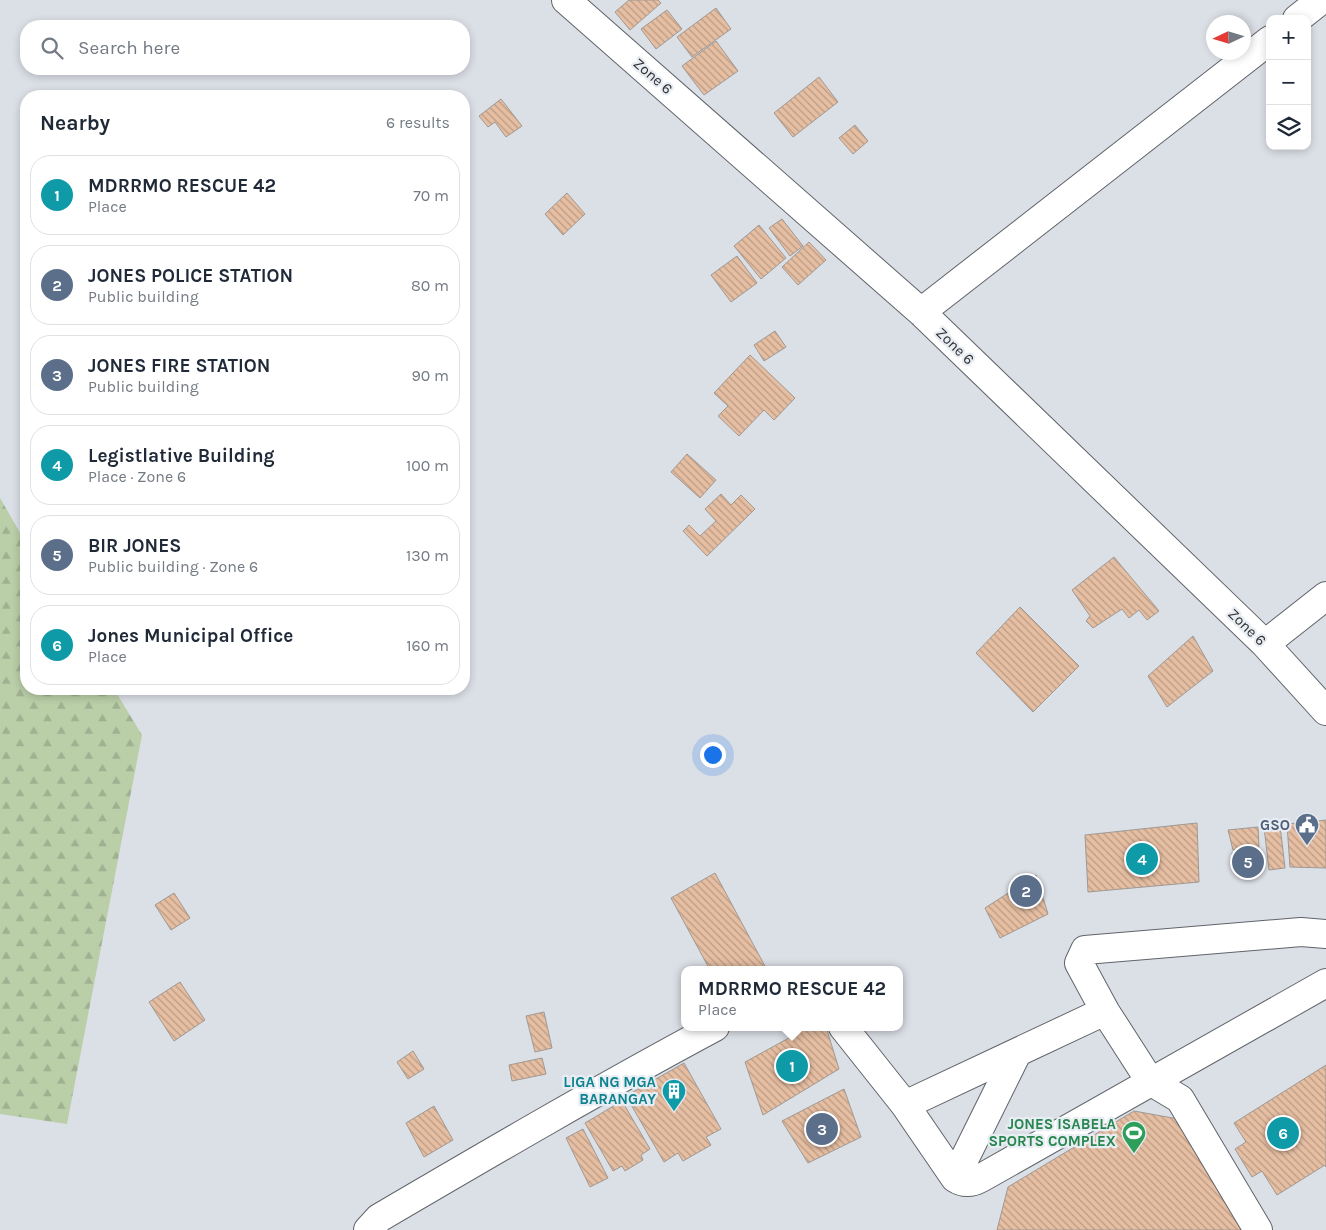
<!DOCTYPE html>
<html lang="en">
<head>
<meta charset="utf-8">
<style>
  :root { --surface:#fff; --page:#f2f2f3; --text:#1f2937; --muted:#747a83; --line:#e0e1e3; --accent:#316983 }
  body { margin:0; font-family:Karla,sans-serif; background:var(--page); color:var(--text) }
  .controls { position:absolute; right:15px; top:15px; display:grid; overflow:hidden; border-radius:10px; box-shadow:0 2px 8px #0003 }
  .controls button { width:45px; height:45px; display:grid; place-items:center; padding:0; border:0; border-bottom:1px solid var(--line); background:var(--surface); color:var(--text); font:25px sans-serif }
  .compass { position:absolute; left:1206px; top:15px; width:45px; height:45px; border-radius:50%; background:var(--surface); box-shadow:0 2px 8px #0003; rotate:266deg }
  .you { position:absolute; left:712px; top:754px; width:18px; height:18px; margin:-12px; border:4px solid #fff; border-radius:50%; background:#1a73e8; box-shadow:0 0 0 8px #1a73e833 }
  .badge { display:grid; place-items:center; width:32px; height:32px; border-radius:50%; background:var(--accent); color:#fff; font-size:16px; font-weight:700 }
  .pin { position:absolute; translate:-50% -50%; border:2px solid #fff; box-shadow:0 1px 5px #0006 }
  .popup { position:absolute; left:681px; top:966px; width:222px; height:65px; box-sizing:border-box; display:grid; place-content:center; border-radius:10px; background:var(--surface); filter:drop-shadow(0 1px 4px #0005); font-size:16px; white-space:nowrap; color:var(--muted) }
  .popup b { font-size:19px; color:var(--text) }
  .popup::after { content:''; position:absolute; left:50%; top:100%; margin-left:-10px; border:10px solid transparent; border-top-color:var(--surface) }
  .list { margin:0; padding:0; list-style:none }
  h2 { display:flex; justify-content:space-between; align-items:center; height:65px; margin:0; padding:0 20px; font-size:21px }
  h2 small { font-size:16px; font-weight:400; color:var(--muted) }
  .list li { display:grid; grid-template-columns:32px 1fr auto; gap:15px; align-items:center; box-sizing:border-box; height:80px; margin:0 10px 10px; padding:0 10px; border:1px solid var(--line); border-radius:20px }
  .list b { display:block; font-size:19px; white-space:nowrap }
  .list p { margin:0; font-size:16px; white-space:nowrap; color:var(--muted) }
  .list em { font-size:16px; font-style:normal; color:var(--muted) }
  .icon { flex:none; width:28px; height:28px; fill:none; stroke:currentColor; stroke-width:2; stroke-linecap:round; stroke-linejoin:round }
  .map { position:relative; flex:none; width:1326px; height:1230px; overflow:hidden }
  .search { position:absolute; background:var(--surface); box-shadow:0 2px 8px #0003; left:20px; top:20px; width:450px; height:55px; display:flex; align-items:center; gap:12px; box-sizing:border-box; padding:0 18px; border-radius:20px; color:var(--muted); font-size:19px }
  .panel { position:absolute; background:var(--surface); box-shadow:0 2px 8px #0003; left:20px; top:90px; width:450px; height:605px; border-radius:20px }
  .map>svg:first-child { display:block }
  .forest { fill:url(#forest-firs) }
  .building { fill:url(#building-back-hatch); stroke:#9f9994 }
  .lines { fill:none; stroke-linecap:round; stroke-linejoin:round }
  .minor-casing { stroke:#60646a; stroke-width:30 }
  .minor { stroke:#fff; stroke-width:28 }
  .labels { text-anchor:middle; stroke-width:4.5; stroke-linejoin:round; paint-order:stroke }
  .street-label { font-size:15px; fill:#2e3032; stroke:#e8edf3 }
  .service-label { font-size:15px; font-weight:bold; fill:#4e5e75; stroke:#e8edf3; text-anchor:end }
  .culture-label { font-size:15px; font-weight:bold; fill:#0d838f; stroke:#e8edf3; text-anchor:end }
  .leisure-label { font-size:15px; font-weight:bold; fill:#27864d; stroke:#e8edf3; text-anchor:end }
</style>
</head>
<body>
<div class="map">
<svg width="1326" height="1230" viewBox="0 0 1326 1230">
  <defs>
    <pattern id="forest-firs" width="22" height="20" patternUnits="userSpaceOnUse" patternTransform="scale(1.25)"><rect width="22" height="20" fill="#bacea8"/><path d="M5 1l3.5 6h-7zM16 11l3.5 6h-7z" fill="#a0b191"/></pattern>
    <pattern id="building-back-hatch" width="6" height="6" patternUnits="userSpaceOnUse" patternTransform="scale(1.25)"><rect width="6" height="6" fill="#e6bea2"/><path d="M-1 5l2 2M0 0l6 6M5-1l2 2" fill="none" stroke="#bb9b85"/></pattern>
  </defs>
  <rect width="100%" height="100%" fill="#dbdfe6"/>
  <path class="forest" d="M0,498L26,543V689H114L142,735L67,1124L0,1114Z"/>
  <path class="building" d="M629,0H658L661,3L630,30L615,12Z
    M716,8L731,29L692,57L677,37Z
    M667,10L682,29L656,49L641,29Z
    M716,41L738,71L704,95L682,66Z
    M819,77L838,102L793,137L774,113Z
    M501,99L522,126L506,137L495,122L488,127L479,116Z
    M855,125L868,141L853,154L839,138Z
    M567,193L585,214L563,235L545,214Z
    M782,219L803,246L790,256L769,228Z
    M759,225L786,258L761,279L734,246Z
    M809,242L826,260L798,285L782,267Z
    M737,256L757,283L731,302L711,275Z
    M775,331L786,347L764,361L754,345Z
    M750,355L795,398L774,420L764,410L739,436L718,416L728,406L714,393Z
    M687,454L716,480L700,498L671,472Z
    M721,494L731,505L741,495L755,509L707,556L683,531L689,525L700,536L716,521L705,509Z
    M1114,557L1159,611L1147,620L1139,610L1129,618L1122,609L1093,628L1086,621L1090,616L1072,590Z
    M1020,607L1079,666L1033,712L976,653Z
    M1193,636L1213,671L1167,707L1148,676Z
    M1326,820V868L1290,867L1287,824Z
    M1197,823L1199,882L1088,892L1085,835Z
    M1280,825L1285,868L1269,870L1264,827Z
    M1258,827L1259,847L1233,850L1228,830Z
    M1261,850L1262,870L1237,874L1232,853Z
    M715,873L767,970H710L671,898Z
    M1036,875L1048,914L1000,938L985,908Z
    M174,893L190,918L171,930L155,905Z
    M180,982L205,1020L174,1041L149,1002Z
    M544,1012L552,1048L535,1052L526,1016Z
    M809,1027H826L839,1069L763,1115L745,1062Z
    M413,1051L424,1069L408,1079L397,1062Z
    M542,1058L546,1074L512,1081L509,1065Z
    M684,1063L721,1129L706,1137L711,1145L683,1161L678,1153L664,1162L626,1096Z
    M1326,1065V1167L1325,1165L1277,1195L1262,1171L1252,1177L1235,1149L1246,1142L1234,1123Z
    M844,1089L861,1137L808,1163L782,1121Z
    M622,1101L650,1149L641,1155L643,1160L625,1171L622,1166L613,1171L585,1123Z
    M434,1106L453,1140L424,1157L406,1123Z
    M1134,1111L1184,1120L1252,1230H997L1008,1187Z
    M583,1129L608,1178L590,1187L566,1138Z"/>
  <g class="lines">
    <defs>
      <path id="minor" d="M566,0L921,312L1265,644L1326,711
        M1297,19L1321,0
        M921,312L1270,40
        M1265,644L1326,596
        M1105,1011L1150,1081L1180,1099L1258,1230
        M843,1027L905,1105L955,1178C964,1184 972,1183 981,1178L1326,983
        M905,1105L1105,1011L1079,963L1085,950L1301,932L1326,934
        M955,1178L1017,1053
        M368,1230L379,1218C490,1153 601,1088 715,1027"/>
    </defs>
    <use href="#minor" class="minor-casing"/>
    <use href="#minor" class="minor"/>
  </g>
  <defs>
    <symbol id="civic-pin" viewBox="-11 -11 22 30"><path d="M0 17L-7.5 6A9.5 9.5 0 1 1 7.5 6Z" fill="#5c6f8a" stroke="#e8edf3"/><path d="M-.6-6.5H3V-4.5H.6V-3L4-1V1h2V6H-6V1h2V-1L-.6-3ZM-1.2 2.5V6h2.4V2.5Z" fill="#fff"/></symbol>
    <symbol id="building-pin" viewBox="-11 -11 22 30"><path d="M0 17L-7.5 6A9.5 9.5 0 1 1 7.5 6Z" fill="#0f9aa8" stroke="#e8edf3"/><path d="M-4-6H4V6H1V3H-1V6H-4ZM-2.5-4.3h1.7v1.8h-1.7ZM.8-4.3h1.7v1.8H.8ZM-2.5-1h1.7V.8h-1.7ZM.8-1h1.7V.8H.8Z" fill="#fff"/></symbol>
    <symbol id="stadium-pin" viewBox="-11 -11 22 30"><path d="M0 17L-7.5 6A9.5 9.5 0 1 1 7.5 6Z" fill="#2e9e5b" stroke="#e8edf3"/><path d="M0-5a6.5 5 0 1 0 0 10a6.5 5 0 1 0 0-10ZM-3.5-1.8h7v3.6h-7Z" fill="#fff"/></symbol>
  </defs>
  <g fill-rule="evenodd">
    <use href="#civic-pin" x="1293" y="811" width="28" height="38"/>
    <use href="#building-pin" x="660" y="1077" width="28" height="38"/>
    <use href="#stadium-pin" x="1120" y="1119" width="28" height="38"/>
  </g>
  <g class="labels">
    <g class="street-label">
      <text transform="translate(653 76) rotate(41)" y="5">Zone 6</text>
      <text transform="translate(955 346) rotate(44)" y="5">Zone 6</text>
      <text transform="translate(1247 627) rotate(44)" y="5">Zone 6</text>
    </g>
    <g class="service-label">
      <text x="1290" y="830">GSO</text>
    </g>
    <g class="culture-label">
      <text x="656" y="1087">LIGA NG MGA<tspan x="656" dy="17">BARANGAY</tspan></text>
    </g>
    <g class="leisure-label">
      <text x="1116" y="1129">JONES ISABELA<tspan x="1116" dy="17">SPORTS COMPLEX</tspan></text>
    </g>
  </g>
</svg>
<div class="controls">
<button>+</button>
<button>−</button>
<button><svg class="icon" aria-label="layers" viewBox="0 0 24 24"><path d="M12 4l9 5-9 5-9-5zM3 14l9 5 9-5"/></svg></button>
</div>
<svg class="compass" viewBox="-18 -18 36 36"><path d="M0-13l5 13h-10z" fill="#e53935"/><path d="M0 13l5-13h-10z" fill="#747a83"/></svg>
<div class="you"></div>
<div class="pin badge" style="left:792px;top:1066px;background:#0f9aa8">1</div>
<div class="popup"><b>MDRRMO RESCUE 42</b>Place</div>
<div class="pin badge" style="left:1026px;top:891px;background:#5c6f8a">2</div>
<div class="pin badge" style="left:822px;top:1129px;background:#5c6f8a">3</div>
<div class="pin badge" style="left:1142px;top:859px;background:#0f9aa8">4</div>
<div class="pin badge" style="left:1248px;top:862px;background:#5c6f8a">5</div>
<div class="pin badge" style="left:1283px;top:1133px;background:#0f9aa8">6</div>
<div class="search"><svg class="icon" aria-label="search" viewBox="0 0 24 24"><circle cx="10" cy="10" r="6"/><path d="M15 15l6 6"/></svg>Search here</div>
<section class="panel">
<h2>Nearby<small>6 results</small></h2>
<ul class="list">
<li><span class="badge" style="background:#0f9aa8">1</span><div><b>MDRRMO RESCUE 42</b><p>Place</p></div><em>70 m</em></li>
<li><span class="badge" style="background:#5c6f8a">2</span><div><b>JONES POLICE STATION</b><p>Public building</p></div><em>80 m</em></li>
<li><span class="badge" style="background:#5c6f8a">3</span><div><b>JONES FIRE STATION</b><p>Public building</p></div><em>90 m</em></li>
<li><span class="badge" style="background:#0f9aa8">4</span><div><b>Legistlative Building</b><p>Place · Zone 6</p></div><em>100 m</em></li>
<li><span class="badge" style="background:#5c6f8a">5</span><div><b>BIR JONES</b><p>Public building · Zone 6</p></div><em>130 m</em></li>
<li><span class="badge" style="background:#0f9aa8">6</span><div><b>Jones Municipal Office</b><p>Place</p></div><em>160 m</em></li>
</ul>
</section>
</div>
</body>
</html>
